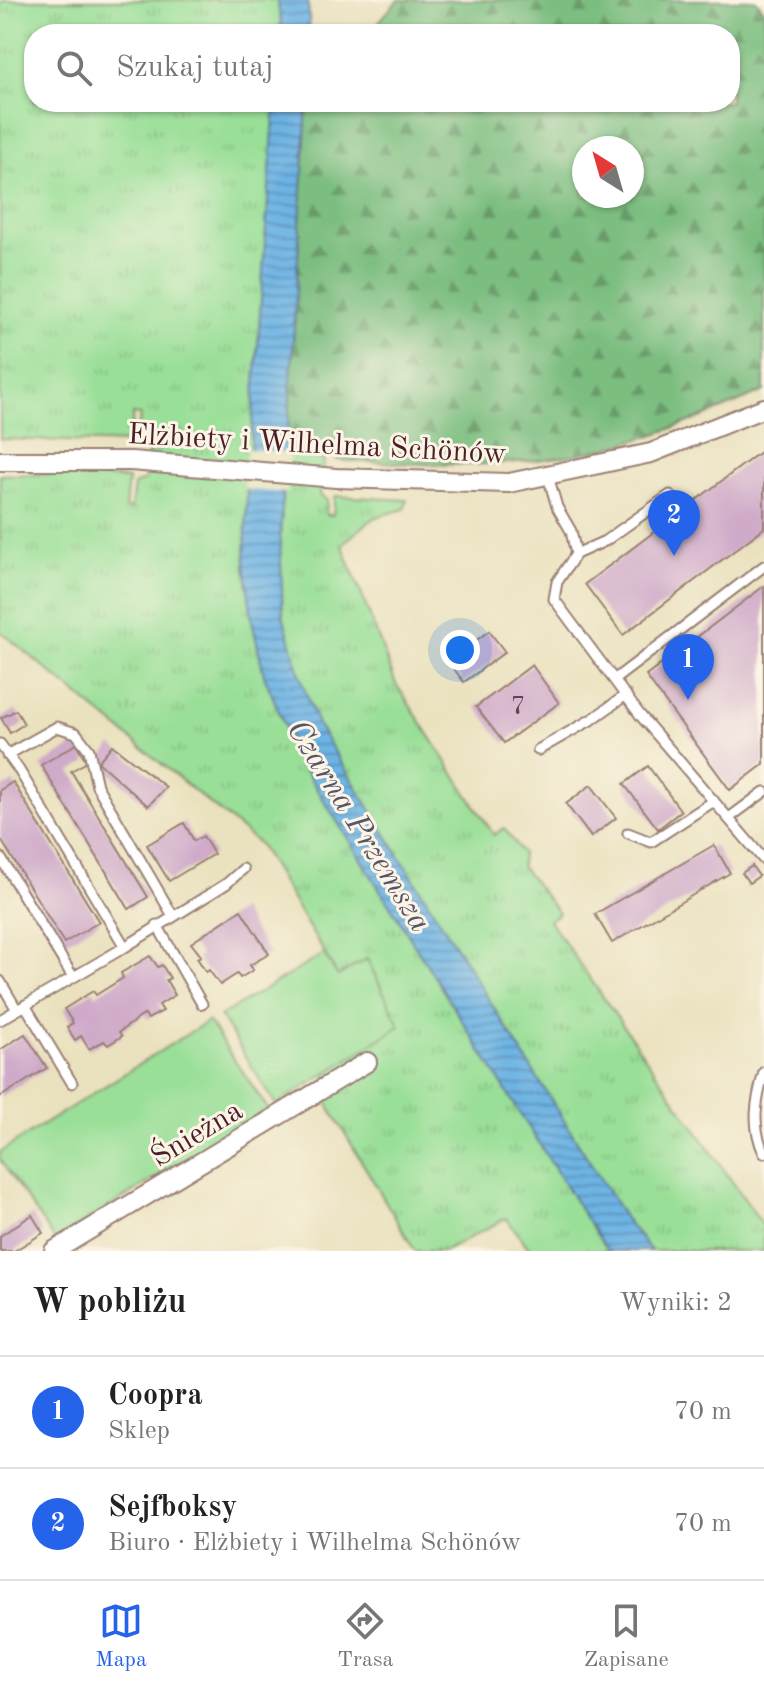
<!DOCTYPE html>
<html lang="pl">
<head>
<meta charset="utf-8">
<style>
  :root { --surface:#fff; --page:#f2f2f2; --text:#222; --muted:#767676; --line:#e0e0e0; --accent:#2563eb }
  body { margin:0; font-family:"Old Standard TT",serif; background:var(--page); color:var(--text) }
  .compass { position:absolute; left:572px; top:136px; width:72px; height:72px; border-radius:50%; background:var(--surface); box-shadow:0 2px 6px #0004; rotate:323deg }
  .you { position:absolute; left:460px; top:650px; width:28px; height:28px; margin:-20px; border:6px solid #fff; border-radius:50%; background:#1a73e8; box-shadow:0 0 0 12px #1a73e833 }
  .badge { display:grid; place-items:center; width:52px; height:52px; border-radius:50%; background:var(--accent); color:#fff; font-size:26px; font-weight:700 }
  .pin { position:absolute; translate:-50% -66px; filter:drop-shadow(0 2px 4px #0008) }
  .pin::after { content:''; position:absolute; top:42px; width:28px; height:24px; background:inherit; clip-path:polygon(0 0,100% 0,50% 100%) }
  .list { margin:0; padding:0; list-style:none }
  h2 { display:flex; justify-content:space-between; align-items:center; height:104px; margin:0; padding:0 32px; font-size:34px }
  h2 small { font-size:26px; font-weight:400; color:var(--muted) }
  .list li { display:grid; grid-template-columns:52px 1fr auto; gap:24px; align-items:center; box-sizing:border-box; height:112px; padding:0 32px; border-top:2px solid var(--line) }
  .list b { display:block; font-size:30px; white-space:nowrap }
  .list p { margin:0; font-size:26px; white-space:nowrap; color:var(--muted) }
  .list em { font-size:26px; font-style:normal; color:var(--muted) }
  .icon { flex:none; width:44px; height:44px; fill:none; stroke:currentColor; stroke-width:2; stroke-linecap:round; stroke-linejoin:round }
  .map { position:relative; flex:none; width:764px; height:1251px; overflow:hidden }
  .search { position:absolute; background:var(--surface); box-shadow:0 2px 6px #0004; left:24px; right:24px; top:24px; height:88px; display:flex; align-items:center; gap:20px; box-sizing:border-box; padding:0 28px; border-radius:32px; color:var(--muted); font-size:30px }
  .sheet { height:328px; background:var(--surface) }
  nav { display:flex; justify-content:space-around; align-items:center; box-sizing:border-box; height:112px; border-top:2px solid var(--line); background:var(--surface); font-size:22px; color:var(--muted) }
  nav a { display:grid; justify-items:center; gap:4px }
  nav .on { color:var(--accent) }
  .map>svg:first-child { display:block }
  .grass { fill:url(#grass-tufts); stroke:#727f62; stroke-width:2 }
  .forest { fill:url(#forest-firs); stroke:#626e56; stroke-width:2; fill-rule:evenodd }
  .garden { fill:#9adf98; stroke:#727f62; stroke-width:2 }
  .water { fill:url(#water-rules); stroke:#5c6a88; stroke-width:2 }
  .pier { fill:#eae1be }
  .building { fill:#cfaac9 }
  .lines { fill:none; stroke-linecap:round; stroke-linejoin:round }
  .lane-casing { stroke:#9a8074; stroke-width:13 }
  .street-casing { stroke:#9a8074; stroke-width:22 }
  .lane { stroke:#fff; stroke-width:9 }
  .street { stroke:#fff; stroke-width:18 }
  .labels { text-anchor:middle; stroke-width:6; stroke-linejoin:round; paint-order:stroke }
  .number-label { font-size:26px; fill:#6b4252 }
  .street-label { font-size:30px; fill:#4a1f2b; stroke:#fcf5e5 }
  .water-label { font-size:32px; font-style:italic; fill:#56536c; stroke:#fcf5e5 }
</style>
</head>
<body>
<div class="map">
<svg width="764" height="1251" viewBox="0 0 764 1251">
  <defs>
    <pattern id="grass-tufts" width="24" height="20" patternUnits="userSpaceOnUse" patternTransform="scale(2)"><rect width="24" height="20" fill="#9adf98"/><path d="M3 7l-1-3M5 7V3M7 7l1-3M15 17l-1-3M17 17v-4M19 17l1-3" fill="none" stroke="#86bf83"/></pattern>
    <pattern id="forest-firs" width="22" height="20" patternUnits="userSpaceOnUse" patternTransform="scale(2)"><rect width="22" height="20" fill="#7bbe80"/><path d="M5 1l3.5 6h-7zM16 11l3.5 6h-7z" fill="#679a69"/></pattern>
    <pattern id="water-rules" width="6" height="5" patternUnits="userSpaceOnUse" patternTransform="scale(2)"><rect width="6" height="5" fill="#6db4e4"/><path d="M0 2.5h6" fill="none" stroke="#5c92b9"/></pattern>
  </defs>
  <rect width="100%" height="100%" fill="#fcf5e5"/>
  <filter id="ink" filterUnits="userSpaceOnUse"><feTurbulence type="fractalNoise" baseFrequency=".0125" numOctaves="2"/><feDisplacementMap in="SourceGraphic" scale="16" xChannelSelector="R" yChannelSelector="G"/><feConvolveMatrix kernelMatrix="1 2 1 2 8 2 1 2 1" color-interpolation-filters="sRGB"/></filter>
  <filter id="wash" filterUnits="userSpaceOnUse"><feTurbulence type="fractalNoise" baseFrequency=".006" numOctaves="4" result="noise"/><feDisplacementMap in="SourceGraphic" scale="32" xChannelSelector="R" yChannelSelector="G"/><feGaussianBlur stdDeviation="1.8" result="paint"/><feColorMatrix in="noise" values="0 0 0 0 0 0 0 0 0 0 0 0 0 0 0 0 0 1.4 0 .05"/><feComposite in="paint" operator="in"/></filter>
  <g filter="url(#wash)">
    <rect width="100%" height="100%" fill="#eae1be"/>
    <path class="grass" d="M4,0H277L281,21L280,34H34V102H275L247,498L245,563L252,620L264,675L288,734L305,770L587,1220L608,1251H531L506,1218L445,1251H415L328,1105L326,1073L399,1026L367,959L338,976L259,844L0,631V475L62,474L128,479L125,508L131,509L134,485L145,480L149,445L137,438L140,415L133,414L130,443L0,439V5Z
      M287,449L324,459L320,495L327,500L326,515H333L335,496L407,500L405,509L375,517L342,544L396,684L494,835L504,828L522,853L521,866L559,913L549,920L764,1227V1251H651L626,1220L319,727C305,692 289,653 283,615C274,563 283,502 287,449Z"/>
    <path class="forest" d="M398,0H756L764,10V391C693,423 616,452 538,460C470,468 404,464 337,460L338,441L332,440L330,455L324,459L287,449L307,102H730V34H371L374,27ZM584,148H632V196H584Z"/>
    <path class="garden" d="M324,954L338,976L367,959L400,1026L276,1105L220,1016Z
      M208,1021L268,1109L55,1240L0,1160V1152Z"/>
    <path class="water" d="M277,0H308L310,34H280L281,21Z
      M275,102H307L287,449L280,535L283,615L303,685L319,727L626,1220L651,1251H608L587,1220L305,770L288,734L264,675L252,620L245,563L247,498Z"/>
    <path class="pier" d="M247,449L291,453L287,493L244,489Z"/>
    <g id="blocks">
      <path class="building" d="M764,449V528L623,635L585,584Z
        M764,586V764L730,790L646,676Z
        M489,631L505,652L464,682L448,661Z
        M532,665L559,703L504,743L476,707Z
        M16,710L24,724L10,733L1,718Z
        M76,744L87,762L71,771L148,897L129,909L41,765Z
        M112,745L166,787L148,806L98,762Z
        M648,766L681,811L658,829L624,784Z
        M13,782L99,922L64,943L0,838V790Z
        M591,785L616,818L591,837L566,804Z
        M184,823L194,841L203,836L214,854L169,881L147,845Z
        M714,845L730,873L612,943L595,914Z
        M752,866L759,876L749,883L742,873Z
        M241,910L269,954L250,965L253,970L240,978L237,974L220,985L209,970L206,972L197,958L201,956L191,943Z
        M150,956L158,967L162,965L170,978L166,980L175,995L159,1005L163,1011L148,1019L145,1014L119,1032L122,1036L108,1045L104,1041L89,1049L81,1036L75,1040L67,1027L73,1023L64,1009L93,991L96,995L123,978L121,973Z
        M25,1034L47,1068L0,1097V1050Z
        M32,1215L43,1233L14,1251H0V1236Z"/>
    </g>
  </g>
  <g filter="url(#ink)">
    <use href="#blocks" fill-opacity="0" stroke="#9a8074" stroke-width="2"/>
    <g class="lines">
      <defs>
        <path id="lane" d="M548,476L557,507L571,531L576,554L557,582L554,599L640,715L764,860
          M576,554L605,541L670,495
          M615,679L764,566
          M0,744L19,770L125,947
          M538,750L594,718L626,695
          M7,755L57,727L76,733L89,750L97,786L173,916
          M729,818L764,792
          M628,833L651,842L714,801
          M0,857L73,977
          M157,925L202,1004
          M0,981L17,1010
          M25,1005L72,1083
          M0,1020L125,947L226,884L243,869
          M764,1072C756,1101 751,1125 764,1153"/>
        <path id="street" d="M0,461H131L336,478L509,483L651,453L764,408
          M54,1251L367,1062"/>
      </defs>
      <use href="#lane" class="lane-casing"/>
      <use href="#street" class="street-casing"/>
      <use href="#lane" class="lane"/>
      <use href="#street" class="street"/>
    </g>
  </g>
  <g class="labels">
    <g class="number-label">
      <text x="518" y="714">7</text>
    </g>
    <g class="street-label">
      <text transform="translate(317 443) rotate(3)" y="10">Elżbiety i Wilhelma Schönów</text>
      <text transform="translate(196 1133) rotate(-31)" y="10">Śnieżna</text>
    </g>
    <g class="water-label">
      <text transform="translate(360 825) rotate(58)" y="11">Czarna Przemsza</text>
    </g>
  </g>
</svg>
<svg class="compass" viewBox="-18 -18 36 36"><path d="M0-13l5 13h-10z" fill="#e53935"/><path d="M0 13l5-13h-10z" fill="#767676"/></svg>
<div class="you"></div>
<div class="pin badge" style="left:688px;top:700px">1</div>
<div class="pin badge" style="left:674px;top:556px">2</div>
<div class="search"><svg class="icon" aria-label="search" viewBox="0 0 24 24"><circle cx="10" cy="10" r="6"/><path d="M15 15l6 6"/></svg>Szukaj tutaj</div>
</div>
<section class="sheet">
<h2>W pobliżu<small>Wyniki: 2</small></h2>
<ul class="list">
<li><span class="badge">1</span><div><b>Coopra</b><p>Sklep</p></div><em>70 m</em></li>
<li><span class="badge">2</span><div><b>Sejfboksy</b><p>Biuro · Elżbiety i Wilhelma Schönów</p></div><em>70 m</em></li>
</ul>
</section>
<nav>
<a class="on"><svg class="icon" aria-label="map" viewBox="0 0 24 24"><path d="M3 6l6-2 6 2 6-2v14l-6 2-6-2-6 2zM9 4v14M15 6v14"/></svg>Mapa</a>
<a><svg class="icon" aria-label="directions" viewBox="0 0 24 24"><path d="M12 3l9 9-9 9-9-9zM9 14v-3h6M13 9l2 2-2 2"/></svg>Trasa</a>
<a><svg class="icon" aria-label="saved" viewBox="0 0 24 24"><path d="M7 4h10v16l-5-4-5 4z"/></svg>Zapisane</a>
</nav>
</body>
</html>
